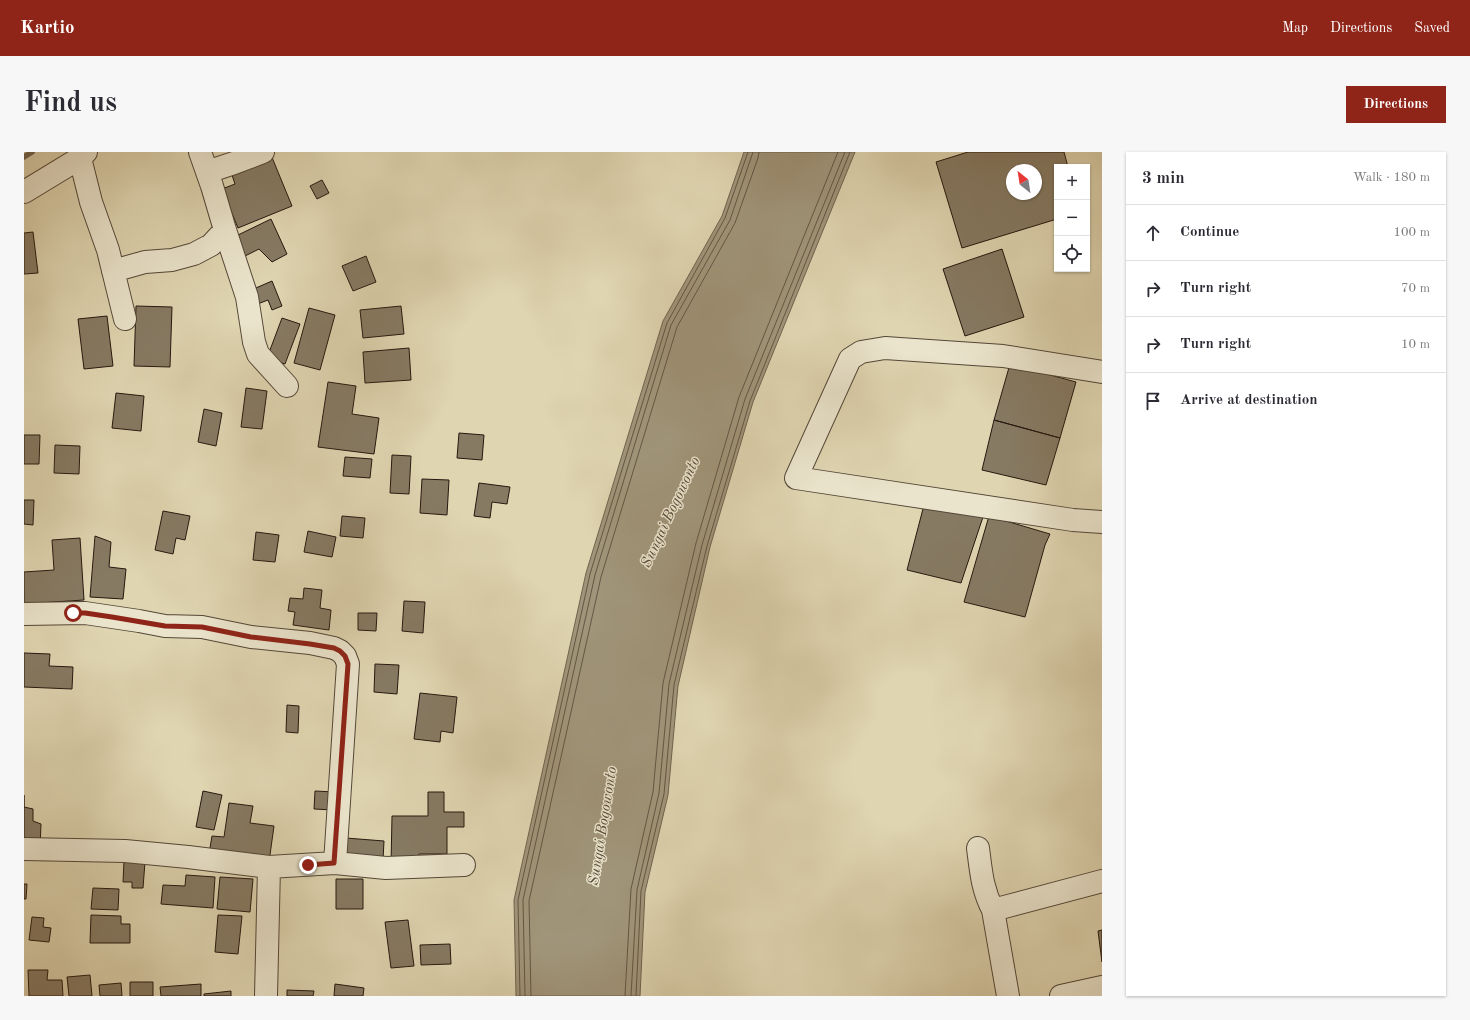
<!DOCTYPE html>
<html lang="en">
<head>
<meta charset="utf-8">
<style>
  :root { --surface:#fff; --page:#f7f7f7; --text:#2b2b33; --muted:#7c7c81; --line:#e1e1e2; --accent:#8f2418 }
  body { margin:0; font-family:"Old Standard TT",serif; background:var(--page); color:var(--text) }
  .controls { position:absolute; right:12px; top:12px; display:grid; overflow:hidden; border-radius:0px; box-shadow:0 1px 3px #0004 }
  .controls button { width:36px; height:36px; display:grid; place-items:center; padding:0; border:0; border-bottom:1px solid var(--line); background:var(--surface); color:var(--text); font:20px sans-serif }
  .compass { position:absolute; left:982px; top:12px; width:36px; height:36px; border-radius:50%; background:var(--surface); box-shadow:0 1px 3px #0004; rotate:330deg }
  .stop { position:absolute; width:12px; height:12px; margin:-9px; border:3px solid #8f2418; border-radius:50%; background:#fff }
  .stop.end { background:#8f2418; border-color:#fff; box-shadow:0 1px 4px #0008 }
  .list { margin:0; padding:0; list-style:none }
  h2 { display:flex; justify-content:space-between; align-items:center; height:52px; margin:0; padding:0 16px; font-size:17px }
  h2 small { font-size:13px; font-weight:400; color:var(--muted) }
  .list li { display:grid; grid-template-columns:26px 1fr auto; gap:12px; align-items:center; box-sizing:border-box; height:56px; padding:0 16px; border-top:1px solid var(--line) }
  .list b { display:block; font-size:15px; white-space:nowrap }
  .list em { font-size:13px; font-style:normal; color:var(--muted) }
  .icon { flex:none; width:22px; height:22px; fill:none; stroke:currentColor; stroke-width:2; stroke-linecap:round; stroke-linejoin:round }
  .map { position:relative; flex:none; width:1078px; height:844px; overflow:hidden; border-radius:0px }
  header { display:flex; align-items:center; gap:24px; box-sizing:border-box; height:56px; padding:0 20px; background:var(--accent); color:#fff }
  header strong { font-size:19px }
  nav { display:flex; gap:22px; margin-inline-start:auto; font-size:14px }
  .intro { display:flex; align-items:center; justify-content:space-between; box-sizing:border-box; height:96px; padding:0 24px }
  h1 { margin:0; font-size:28px }
  .button { padding:10px 18px; border-radius:0px; background:var(--accent); color:#fff; font-size:14px; font-weight:700 }
  main { display:flex; gap:24px; padding:0 24px }
  aside { flex:1; background:var(--surface); border-radius:0px; box-shadow:0 1px 3px #0004 }
  .map>svg:first-child { display:block }
  .water { fill:#a0957a; stroke:#6f634f }
  .lines { fill:none; stroke-linecap:round; stroke-linejoin:round }
  .shore { stroke:#635644; stroke-width:1 }
  .stream { stroke:#6f634f; stroke-width:5.5 }
  .building { fill:#867a63; stroke:#26180f; fill-rule:evenodd }
  .minor-casing { stroke:#544738; stroke-width:24 }
  .minor { stroke:#eae4cc; stroke-width:22 }
  .route { stroke:#8f2418; stroke-width:5 }
  .labels { text-anchor:middle; stroke-width:3; stroke-linejoin:round; paint-order:stroke }
  .water-label { font-size:15px; font-style:italic; fill:#574a3a; stroke:#eae4cc }
</style>
</head>
<body>
<header>
<strong>Kartio</strong>
<nav><a>Map</a><a>Directions</a><a>Saved</a></nav>
</header>
<div class="intro"><h1>Find us</h1><a class="button">Directions</a></div>
<main>
<div class="map">
<svg width="1078" height="844" viewBox="0 0 1078 844">
  <rect width="100%" height="100%" fill="#dfd5b1"/>
  <filter id="stains"><feTurbulence type="fractalNoise" baseFrequency=".005" numOctaves="4"/><feColorMatrix values="0 0 0 0 .2 0 0 0 0 .09 0 0 0 0 .02 0 0 0 .5 -.17"/></filter>
  <radialGradient id="worn" r=".72"><stop offset=".6" stop-color="#630" stop-opacity="0"/><stop offset="1" stop-color="#630" stop-opacity=".3"/></radialGradient>
  <path class="water" d="M720,0H831L729,250L686,395L654,534L644,643L621,740L616,844H492L490,748L562,421L639,169L698,64Z"/>
  <g class="lines">
    <path class="shore" d="M496,844L494,748L566,422L643,171L701,66L724,0
      M501,844L499,748L571,423L647,173L706,68L729,0
      M507,844L505,749L577,425L653,175L711,71L734,6L735,0
      M601,844L607,737L629,640L639,531L672,391L715,245L814,0
      M607,844L613,738L635,641L645,532L678,393L721,247L821,0
      M612,844L617,739L640,642L650,533L683,394L726,249L826,0"/>
    <path class="stream" d="M0,5L8,0"/>
  </g>
  <path class="building" d="M944,0H1040L1044,15H1033V67L938,96L912,10ZM988,18H1012V42H988Z
    M247,3L268,54L214,76L198,37L211,32L207,20Z
    M298,28L305,41L293,47L286,34Z
    M247,67L263,102L248,110L235,97L221,104L212,84Z
    M9,80L14,121L0,122V81Z
    M978,97L1000,165L941,184L919,117Z
    M342,104L352,130L329,139L318,114Z
    M248,129L258,154L248,158L244,148L231,153L225,139Z
    M112,154L148,155L146,215L110,214Z
    M377,154L380,182L339,186L336,158Z
    M285,156L311,163L296,218L270,211Z
    M83,164L89,214L60,217L54,167Z
    M258,166L276,172L261,212L243,206Z
    M385,196L387,228L341,231L339,200Z
    M986,212L1052,230L1036,286L970,268Z
    M304,230L332,234L328,262L355,266L350,302L294,295Z
    M222,236L243,239L238,277L217,275Z
    M92,241L120,244L117,279L88,276Z
    M180,257L198,261L192,294L174,290Z
    M970,268L1036,286L1022,333L958,318Z
    M435,281L460,283L458,308L433,306Z
    M0,283H16L15,312H0Z
    M31,293L56,294L55,322L30,321Z
    M368,303L387,304L385,342L366,341Z
    M321,305L348,307L346,326L319,324Z
    M398,327L425,328L423,363L396,361Z
    M455,331L486,335L483,352L468,350L466,366L450,364Z
    M0,348H10L9,373L0,372Z
    M900,353L959,365L937,431L883,418Z
    M139,359L166,364L161,388L152,386L149,402L131,398Z
    M318,364L341,366L339,386L316,384Z
    M965,364L1026,382L1021,393L1001,465L940,450Z
    M284,379L312,385L308,405L280,400Z
    M232,380L255,383L251,410L229,408Z
    M71,384L87,390L85,415L102,417L99,447L66,445Z
    M56,386L60,448L0,452V420L30,418L28,388Z
    M280,436L298,438L296,456L307,458L305,478L269,473L271,460L264,459L266,446L279,447Z
    M380,449L401,450L399,481L378,479Z
    M334,461H353L352,479L334,478Z
    M0,501L26,502L25,514L49,515L48,537L0,535Z
    M351,512L375,513L373,542L350,540Z
    M396,541L433,545L429,581L417,579L416,590L390,587Z
    M263,553L275,554L274,581L262,580Z
    M179,639L198,643L190,678L172,675Z
    M291,639L311,640L310,658L290,657Z
    M404,640H420V660H440V675H423V702H395L394,713H367L368,664H404Z
    M0,643V655L9,657V669L17,672L16,696L0,695Z
    M205,651L229,654L226,671L250,674L245,710L185,702L188,684L200,685Z
    M322,686L360,689L359,708L321,705Z
    M100,709L121,710L119,736H108V730H99Z
    M162,723L191,725L189,756L137,752L139,733L161,734Z
    M196,725L229,727L226,760L193,757Z
    M312,727H339V757H312Z
    M0,732H3L2,747H0Z
    M69,736L95,737L94,758L67,757Z
    M67,763L97,764V772H106V791H66Z
    M194,763L218,764L214,802L191,800Z
    M8,765L20,766L19,775L27,776L25,790L5,788Z
    M384,768L390,814L367,816L361,770Z
    M1078,778V810L1074,779Z
    M426,792L427,812L397,813L396,793Z
    M4,818H24L23,828H38L39,844H5Z
    M66,823L68,844H45L43,825Z
    M106,830H129V844H106Z
    M97,831L98,844H76L75,833Z
    M177,832V844H137L136,835Z
    M311,832L340,836L339,844H310Z
    M263,838L290,839L289,844H263Z
    M207,839V844H180V842Z"/>
  <g class="lines">
    <defs>
      <path id="minor" d="M176,0L188,34L201,78L223,145L230,190L234,202L263,234
        M56,6L67,50L84,98L101,167
        M183,20L210,11L239,0
        M0,40L56,6L62,0
        M89,119L121,110L148,108L170,102L187,93L201,78
        M1078,220L979,204L861,196L837,200L826,207L772,326L1049,368L1078,370
        M0,462L61,461L115,469L141,474L178,475L227,485L286,491L310,496L316,499L321,504L324,512L311,711
        M954,696C957,719 958,737 969,758L1078,729
        M0,697L101,699L164,705L245,715L311,711L362,716L440,713
        M969,758L984,844
        M242,844L245,715
        M1037,844L1078,835"/>
    </defs>
    <use href="#minor" class="minor-casing"/>
    <use href="#minor" class="minor"/>
  </g>
  <g class="lines">
    <path class="route" d="M49,461H61L88,465L141,474L178,475L227,485L286,492L310,496L316,499L321,504L324,512L310,711L284,713"/>
  </g>
  <g class="labels">
    <g class="water-label">
      <text transform="translate(646 360) rotate(-65)" y="5">Sungai Bogowonto</text>
      <text transform="translate(578 674) rotate(-81)" y="5">Sungai Bogowonto</text>
    </g>
  </g>
  <rect width="100%" height="100%" filter="url(#stains)"/>
  <rect width="100%" height="100%" fill="url(#worn)"/>
</svg>
<div class="controls">
<button>+</button>
<button>−</button>
<button><svg class="icon" aria-label="locate" viewBox="0 0 24 24"><circle cx="12" cy="12" r="6"/><path d="M12 2v4M12 18v4M2 12h4M18 12h4"/></svg></button>
</div>
<svg class="compass" viewBox="-18 -18 36 36"><path d="M0-13l5 13h-10z" fill="#e53935"/><path d="M0 13l5-13h-10z" fill="#7c7c81"/></svg>
<div class="stop" style="left:49px;top:461px"></div>
<div class="stop end" style="left:284px;top:713px"></div>
</div>
<aside>
<h2>3 min<small>Walk · 180 m</small></h2>
<ul class="list">
<li><svg class="icon" aria-label="ahead" viewBox="0 0 24 24"><path d="M12 20V5M6 11l6-6 6 6"/></svg><div><b>Continue</b></div><em>100 m</em></li>
<li><svg class="icon" aria-label="right" viewBox="0 0 24 24"><path d="M7 20v-9h11M14 6l5 5-5 5"/></svg><div><b>Turn right</b></div><em>70 m</em></li>
<li><svg class="icon" aria-label="right" viewBox="0 0 24 24"><path d="M7 20v-9h11M14 6l5 5-5 5"/></svg><div><b>Turn right</b></div><em>10 m</em></li>
<li><svg class="icon" aria-label="arrive" viewBox="0 0 24 24"><path d="M6 21V4h12l-3 4 3 4H6"/></svg><div><b>Arrive at destination</b></div></li>
</ul>
</aside>
</main>
</body>
</html>
